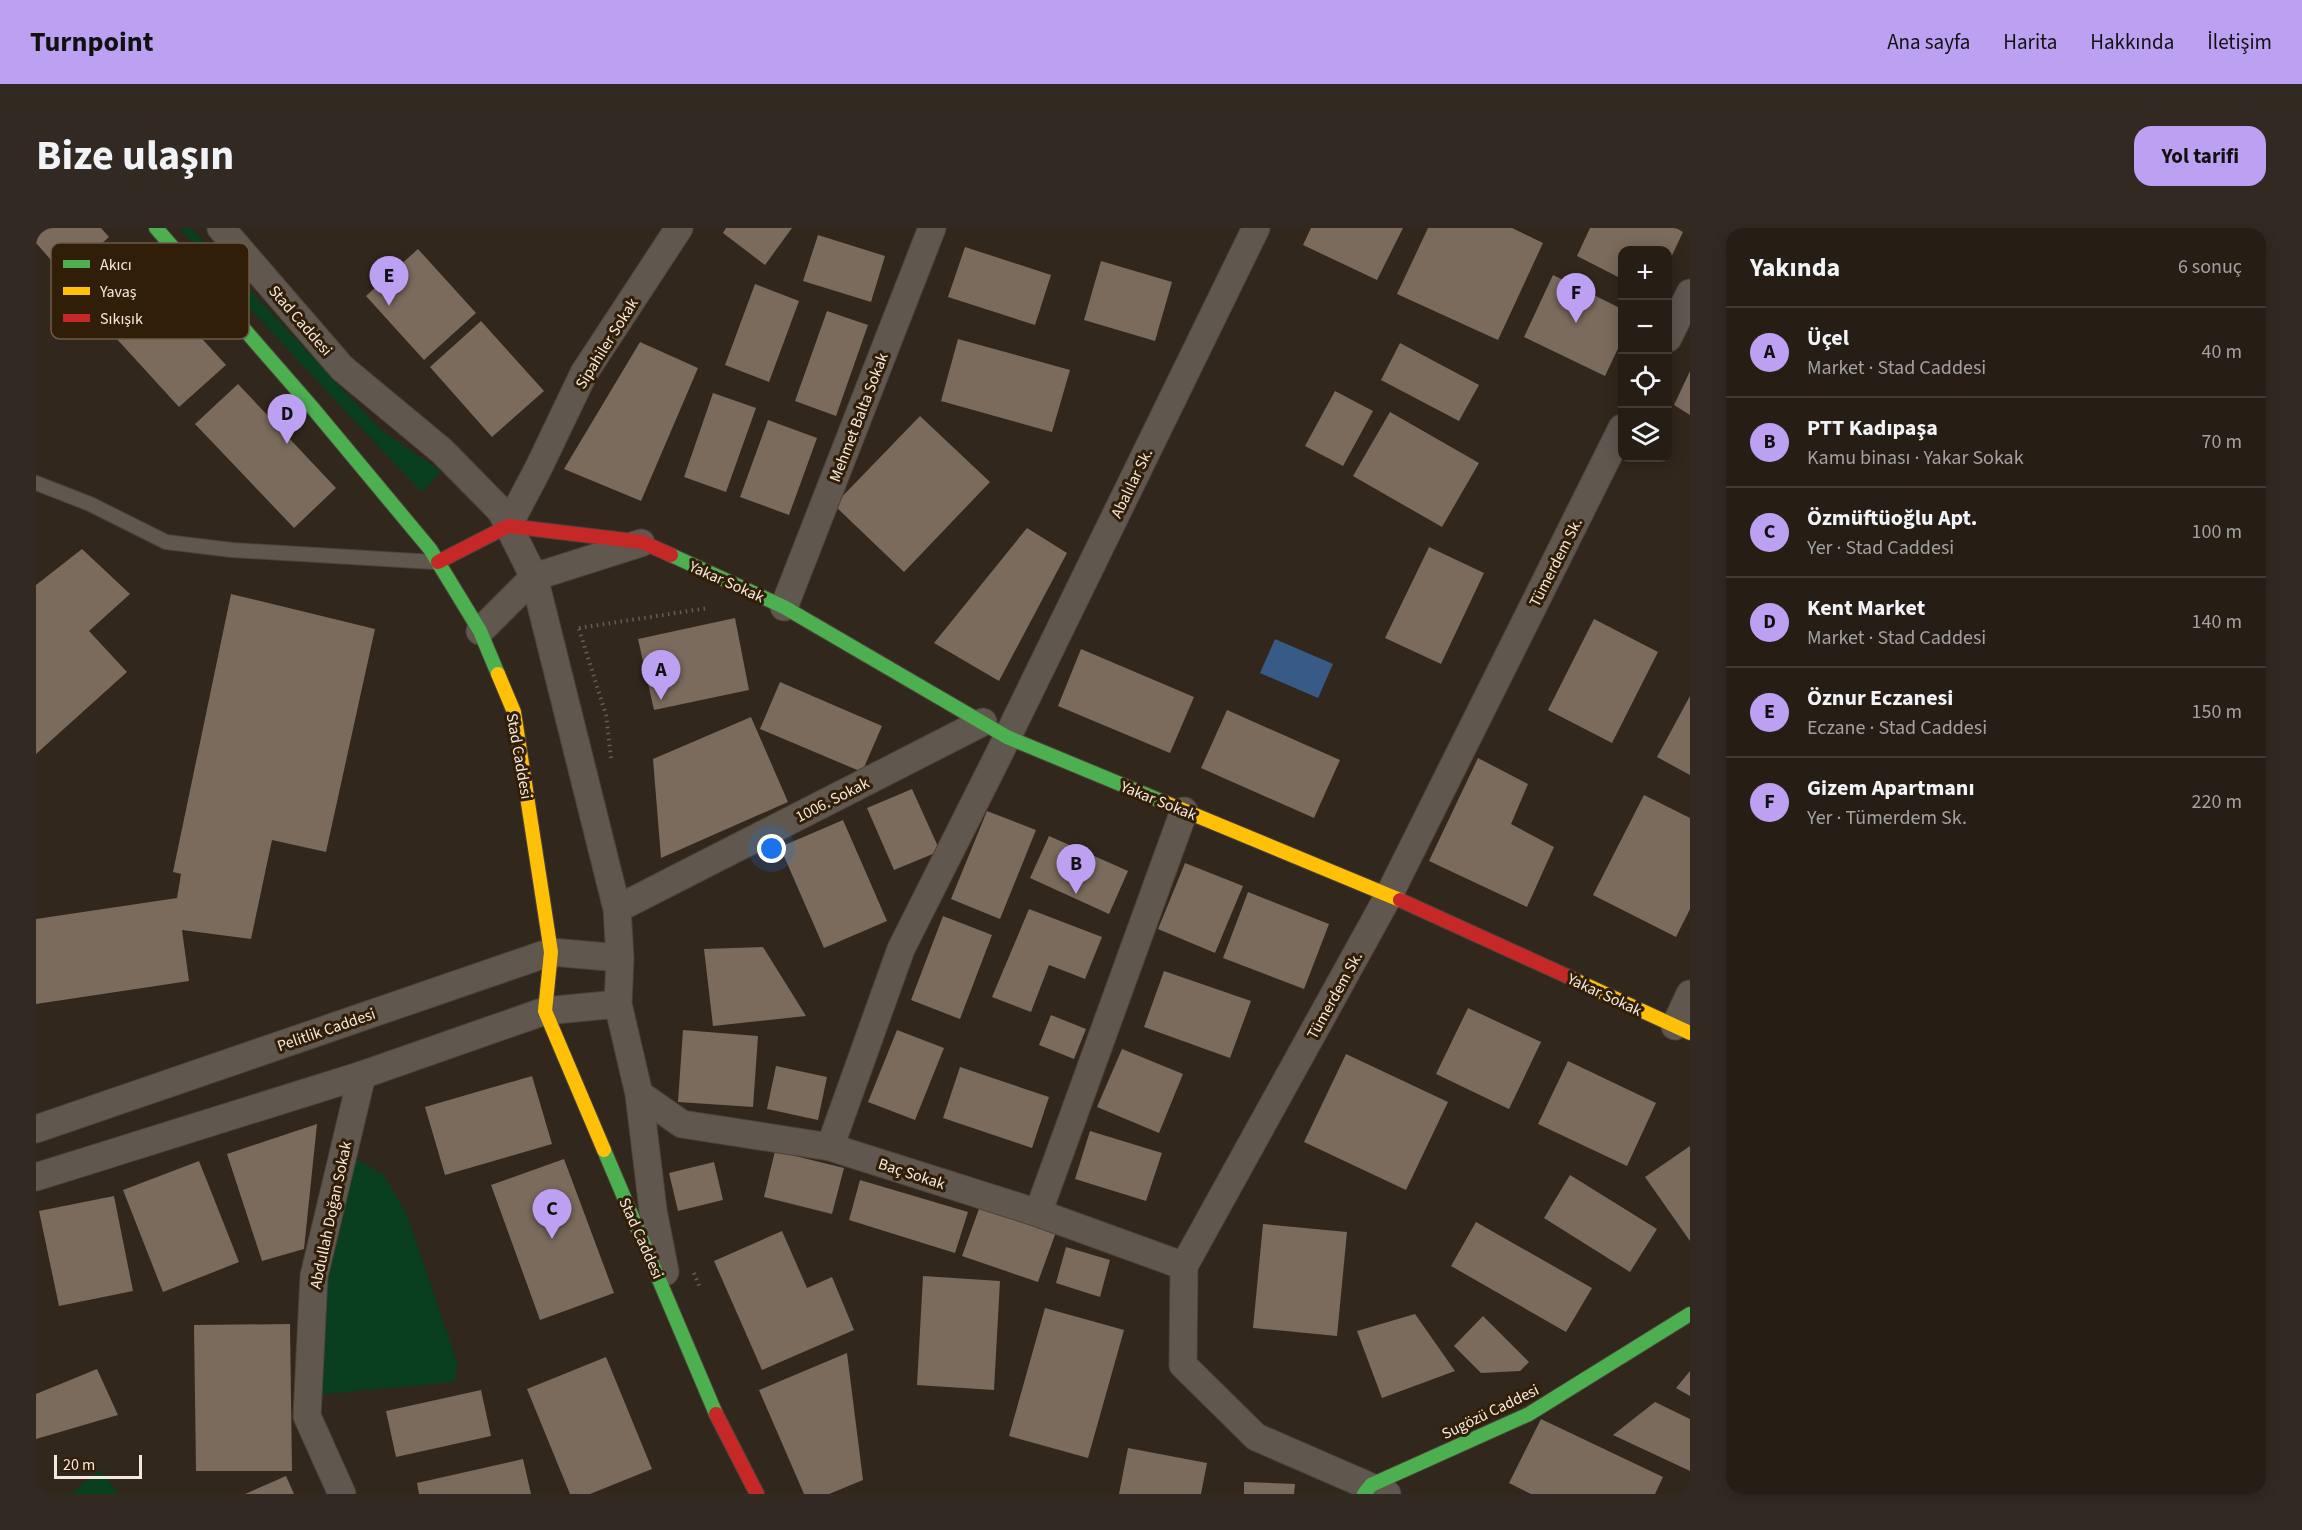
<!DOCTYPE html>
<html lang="tr">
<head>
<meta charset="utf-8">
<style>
  :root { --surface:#261d15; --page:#322a22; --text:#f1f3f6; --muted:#a4a2a0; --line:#423b34; --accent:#bca0f2 }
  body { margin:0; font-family:"Source Sans 3",sans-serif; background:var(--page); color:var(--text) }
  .controls { position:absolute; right:18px; top:18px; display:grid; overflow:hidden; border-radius:12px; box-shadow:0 3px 15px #0003 }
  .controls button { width:54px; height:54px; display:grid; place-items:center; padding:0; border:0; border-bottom:2px solid var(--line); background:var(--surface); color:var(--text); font:30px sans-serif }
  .scale { position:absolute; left:18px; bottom:15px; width:88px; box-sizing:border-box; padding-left:6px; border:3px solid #f5e9dc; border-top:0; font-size:16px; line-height:21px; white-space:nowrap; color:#f5e9dc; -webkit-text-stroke:4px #311e09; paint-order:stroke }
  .you { position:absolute; left:736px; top:621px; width:21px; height:21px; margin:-15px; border:4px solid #fff; border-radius:50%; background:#1a73e8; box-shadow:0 0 0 9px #1a73e833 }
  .badge { display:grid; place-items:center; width:39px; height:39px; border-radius:50%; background:var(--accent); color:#111; font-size:20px; font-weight:700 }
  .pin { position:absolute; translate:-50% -50px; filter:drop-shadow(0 2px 3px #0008) }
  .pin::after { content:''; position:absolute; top:32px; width:21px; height:18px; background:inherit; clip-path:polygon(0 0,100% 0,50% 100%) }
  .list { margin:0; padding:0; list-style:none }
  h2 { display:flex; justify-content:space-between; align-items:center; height:78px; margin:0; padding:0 24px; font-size:26px }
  h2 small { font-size:20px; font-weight:400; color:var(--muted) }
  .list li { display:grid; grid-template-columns:39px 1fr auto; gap:18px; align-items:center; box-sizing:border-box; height:90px; padding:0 24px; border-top:2px solid var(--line) }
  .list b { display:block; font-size:22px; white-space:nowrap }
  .list p { margin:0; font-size:20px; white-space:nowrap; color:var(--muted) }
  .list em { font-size:20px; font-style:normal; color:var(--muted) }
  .icon { flex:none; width:33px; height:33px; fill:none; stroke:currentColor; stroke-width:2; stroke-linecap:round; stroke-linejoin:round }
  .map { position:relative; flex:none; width:1654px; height:1266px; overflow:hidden; border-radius:18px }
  header { display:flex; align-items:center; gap:36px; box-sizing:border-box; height:84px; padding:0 30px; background:var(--accent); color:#111 }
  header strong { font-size:28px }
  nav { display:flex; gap:33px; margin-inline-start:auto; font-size:21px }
  .intro { display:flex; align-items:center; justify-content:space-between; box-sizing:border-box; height:144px; padding:0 36px }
  h1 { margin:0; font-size:42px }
  .button { padding:15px 27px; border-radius:18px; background:var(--accent); color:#111; font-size:21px; font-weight:700 }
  main { display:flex; gap:36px; padding:0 36px }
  aside { flex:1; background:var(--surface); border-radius:18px; box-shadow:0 3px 15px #0003 }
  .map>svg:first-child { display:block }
  .green { fill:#093f1f }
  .water { fill:#375a87 }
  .building { fill:#7a6b5c }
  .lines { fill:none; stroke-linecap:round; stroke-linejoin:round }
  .lane-casing { stroke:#4d433b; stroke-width:16 }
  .street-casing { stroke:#4d433b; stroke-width:29 }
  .fast-casing { stroke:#4d433b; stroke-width:16 }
  .slow-casing { stroke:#4d433b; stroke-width:16 }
  .jam-casing { stroke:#4d433b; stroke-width:16 }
  .path { stroke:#655d56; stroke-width:4; stroke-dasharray:1.5 4.5; stroke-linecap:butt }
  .lane { stroke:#60574f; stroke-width:14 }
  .street { stroke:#60574f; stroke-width:27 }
  .fast { stroke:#4caf50; stroke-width:14 }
  .slow { stroke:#ffc107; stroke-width:14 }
  .jam { stroke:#c62828; stroke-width:14 }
  .labels { text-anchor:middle; stroke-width:6; stroke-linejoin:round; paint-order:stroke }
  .street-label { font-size:16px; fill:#f5e9dc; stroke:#311e09 }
  .key { fill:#311e09; stroke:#6c5b48; stroke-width:1.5 }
  .key-label { font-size:16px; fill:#f5e9dc }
</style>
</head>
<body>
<header>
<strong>Turnpoint</strong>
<nav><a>Ana sayfa</a><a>Harita</a><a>Hakkında</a><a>İletişim</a></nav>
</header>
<div class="intro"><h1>Bize ulaşın</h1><a class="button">Yol tarifi</a></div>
<main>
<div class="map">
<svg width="1654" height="1266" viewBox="0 0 1654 1266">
  <rect width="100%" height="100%" fill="#32271c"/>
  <path class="green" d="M144,0H155L345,202L405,243L386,265L189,54Z
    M314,927L348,947L371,987L421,1134L419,1154L278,1167L282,1089Z
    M64,1242L83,1266H34Z"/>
  <path class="water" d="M1239,411L1297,436L1282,470L1224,445Z"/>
  <path class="building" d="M0,0H65L73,9L29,48L0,15Z
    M690,0H756L729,37L687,5Z
    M1275,0H1367L1341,52L1267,17Z
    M1392,0H1476L1507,15L1462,112L1361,66Z
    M1554,0H1640L1647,4L1632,36V22H1586V51L1541,28Z
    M782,7L849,28L835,74L767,53Z
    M929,19L1015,47L999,97L912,69Z
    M83,20L190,137L143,179L36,62Z
    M382,21L440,85L388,132L330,68Z
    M1065,33L1136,54L1119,113L1048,92Z
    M1517,47L1586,81V112L1569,148L1488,109Z
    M719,56L763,73L733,154L689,137Z
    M791,83L832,97L800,188L759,173Z
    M445,93L508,163L456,209L394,139Z
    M922,111L1034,142L1016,204L905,173Z
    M604,114L662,140L605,273L528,241Z
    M1364,115L1443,157L1423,193L1345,152Z
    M1654,143V187L1638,177Z
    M202,156L300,260L258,300L159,196Z
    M1299,163L1337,183L1307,238L1269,218Z
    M677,165L720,180L690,264L648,249Z
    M1354,184L1443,235L1406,299L1317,248Z
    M884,188L954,254L868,344L798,277Z
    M732,192L781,210L753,287L704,269Z
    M991,300L1031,325L963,453L898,415Z
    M1393,319L1448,345L1405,436L1349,410Z
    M46,321L94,366L53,403L91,444L0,526V357Z
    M195,366L339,401L290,624L236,612L215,711L146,702L153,753L0,776V691L141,670L145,646L137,644Z
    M699,390L713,462L618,482L602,411Z
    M1558,391L1622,424L1576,515L1512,482Z
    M1045,421L1158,469L1134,525L1022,478Z
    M744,454L846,498L826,544L724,501Z
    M1654,468V547L1621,529Z
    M1191,482L1304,532L1278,590L1165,540Z
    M715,489L752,574L625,630L617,531Z
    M1442,530L1492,556L1475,596L1518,619L1491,679L1393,633Z
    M876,561L904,623L858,642L831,580Z
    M1608,567L1654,590V681L1640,709L1557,667Z
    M951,583L1000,602L964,691L915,671Z
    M807,592L851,693L788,720L744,619Z
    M1013,608L1092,643L1073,686L994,650Z
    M1149,635L1207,658L1179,725L1122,701Z
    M1212,664L1293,696L1268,761L1187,730Z
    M993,681L1066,709L1049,751L1013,737L995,784L956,769Z
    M907,688L956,707L924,791L875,772Z
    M727,719L770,788L677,798L668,721Z
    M1128,743L1215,773L1194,830L1108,799Z
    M1432,780L1505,814L1473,881L1400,846Z
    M1015,787L1050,801L1038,831L1003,817Z
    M647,802L722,808L717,879L642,874Z
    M861,802L908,820L879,892L832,874Z
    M1086,821L1147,846L1123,905L1061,879Z
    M1310,826L1412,874L1370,962L1268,914Z
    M1532,833L1620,875L1591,938L1502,896Z
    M740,838L791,849L782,892L731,881Z
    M924,839L1013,869L996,920L907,890Z
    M496,848L516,916L409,947L389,879Z
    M281,896L268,1021L226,1033L191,926Z
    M1054,903L1126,925L1110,973L1039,951Z
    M1654,918V1013L1609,949Z
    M739,923L808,940L796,986L728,969Z
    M528,931L578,1065L504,1092L455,957Z
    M163,933L203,1034L127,1064L87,962Z
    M678,934L687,972L642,983L633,945Z
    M1534,947L1621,1001L1594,1044L1508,990Z
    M824,952L932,984L919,1025L813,992Z
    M78,968L97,1063L23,1078L3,983Z
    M944,978L1020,1004L1002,1054L926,1028Z
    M1440,994L1556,1060L1530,1104L1415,1038Z
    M1227,996L1311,1004L1301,1108L1217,1100Z
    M746,1003L771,1060L796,1049L818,1102L726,1142L678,1033Z
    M1030,1019L1074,1032L1064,1069L1020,1055Z
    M887,1048L964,1053L958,1162L881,1157Z
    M1009,1080L1088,1102L1052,1230L973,1208Z
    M1379,1086L1419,1143L1346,1170L1321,1103Z
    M1447,1088L1493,1134L1484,1143L1445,1145L1418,1118Z
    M254,1096L256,1243H160L158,1097Z
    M811,1125L827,1252L793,1266H768L723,1162Z
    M570,1129L616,1241L554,1266H534L491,1161Z
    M61,1141L82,1187L0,1211V1166Z
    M1654,1143V1168L1640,1160Z
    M445,1162L455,1208L360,1229L350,1183Z
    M1619,1174L1654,1191V1243L1577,1207Z
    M1505,1191L1627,1249L1619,1266H1495L1473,1255Z
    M1092,1220L1171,1235L1165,1266H1083Z
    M487,1231L495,1266H383L381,1255Z
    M250,1248L258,1266H209Z
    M1208,1254L1259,1256L1258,1266H1208Z"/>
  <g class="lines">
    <defs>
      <path id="lane" d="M0,255L54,276L130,314L196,322L398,334"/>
      <path id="street" d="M185,0L306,140L406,223L465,283L498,349L581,681L584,730L582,776L603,866L617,982L629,1044
        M1632,110L1654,65
        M472,298L502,241L548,145L643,0
        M748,379L896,0
        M444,403L498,349L605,315
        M581,681L947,494
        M1639,798L1654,766
        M603,866L646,896L794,919L1002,985L1148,1038
        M0,901L515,724L584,730
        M794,919L865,721L964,524L1220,0
        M0,949L326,847L509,783L582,776
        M1002,985L1148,583
        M306,1266L271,1188L278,1048L326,847
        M1351,1266L1220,1209L1147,1137L1148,1038L1353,667L1586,200"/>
      <path id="fast" d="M120,0L275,178L394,321L444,403L462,446
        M635,327L748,379L971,509L1130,575
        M568,922L680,1186
        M1328,1266L1335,1257L1493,1186L1654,1086"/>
      <path id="slow" d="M462,446L478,484L515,724L509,783L568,922
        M1130,575L1364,672
        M1535,750L1654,805"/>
      <path id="jam" d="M402,334L472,298L606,314L635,327
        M1364,672L1535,750
        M680,1186L721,1266"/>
    </defs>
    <use href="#lane" class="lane-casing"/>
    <use href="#street" class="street-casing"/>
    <use href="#fast" class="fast-casing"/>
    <use href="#slow" class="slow-casing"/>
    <use href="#jam" class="jam-casing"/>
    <path class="path" d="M543,400L672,380
      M543,401L570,487L575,530
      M658,1045L664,1060"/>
    <use href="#lane" class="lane"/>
    <use href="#street" class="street"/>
    <use href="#fast" class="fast"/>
    <use href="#slow" class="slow"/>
    <use href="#jam" class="jam"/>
  </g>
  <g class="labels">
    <g class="street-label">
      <text transform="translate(265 92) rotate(49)" y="6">Stad Caddesi</text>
      <text transform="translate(570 115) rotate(-58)" y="6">Sipahiler Sokak</text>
      <text transform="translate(822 189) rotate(-69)" y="6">Mehmet Balta Sokak</text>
      <text transform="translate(1095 255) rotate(-64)" y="6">Abalılar Sk.</text>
      <text transform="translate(1519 334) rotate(-63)" y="6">Tümerdem Sk.</text>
      <text transform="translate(691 353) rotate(24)" y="6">Yakar Sokak</text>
      <text transform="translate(484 528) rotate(80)" y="6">Stad Caddesi</text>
      <text transform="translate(796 571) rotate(-27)" y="6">1006. Sokak</text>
      <text transform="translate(1123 572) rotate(22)" y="6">Yakar Sokak</text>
      <text transform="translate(1569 766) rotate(25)" y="6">Yakar Sokak</text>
      <text transform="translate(1298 767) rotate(-61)" y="6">Tümerdem Sk.</text>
      <text transform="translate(290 801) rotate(-19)" y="6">Pelitlik Caddesi</text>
      <text transform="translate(876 945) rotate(18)" y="6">Baç Sokak</text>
      <text transform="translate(294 987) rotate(-78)" y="6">Abdullah Doğan Sokak</text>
      <text transform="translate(606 1010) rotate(66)" y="6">Stad Caddesi</text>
      <text transform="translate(1454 1183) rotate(-26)" y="6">Sugözü Caddesi</text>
    </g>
  </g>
  <rect x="15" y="15" width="198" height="96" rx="9" class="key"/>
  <rect x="27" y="32" width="27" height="8" fill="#4caf50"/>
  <rect x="27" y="59" width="27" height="8" fill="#ffc107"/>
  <rect x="27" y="86" width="27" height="8" fill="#c62828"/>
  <g class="key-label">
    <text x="64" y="42">Akıcı</text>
    <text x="64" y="69">Yavaş</text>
    <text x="64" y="96">Sıkışık</text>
  </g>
</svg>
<div class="controls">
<button>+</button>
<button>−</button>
<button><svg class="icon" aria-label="locate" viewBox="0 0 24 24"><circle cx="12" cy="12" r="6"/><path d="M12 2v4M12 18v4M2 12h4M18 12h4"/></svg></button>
<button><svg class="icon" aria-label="layers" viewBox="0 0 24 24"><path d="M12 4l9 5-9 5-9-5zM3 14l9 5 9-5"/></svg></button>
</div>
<div class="scale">20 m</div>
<div class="you"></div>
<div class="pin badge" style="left:625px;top:472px">A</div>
<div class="pin badge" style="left:1040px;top:666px">B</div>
<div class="pin badge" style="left:516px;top:1011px">C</div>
<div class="pin badge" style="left:251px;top:216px">D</div>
<div class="pin badge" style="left:353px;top:78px">E</div>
<div class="pin badge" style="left:1540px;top:95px">F</div>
</div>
<aside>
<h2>Yakında<small>6 sonuç</small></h2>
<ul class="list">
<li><span class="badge">A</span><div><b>Üçel</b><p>Market · Stad Caddesi</p></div><em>40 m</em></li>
<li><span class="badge">B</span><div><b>PTT Kadıpaşa</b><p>Kamu binası · Yakar Sokak</p></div><em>70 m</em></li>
<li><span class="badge">C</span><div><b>Özmüftüoğlu Apt.</b><p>Yer · Stad Caddesi</p></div><em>100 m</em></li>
<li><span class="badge">D</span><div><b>Kent Market</b><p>Market · Stad Caddesi</p></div><em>140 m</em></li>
<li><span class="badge">E</span><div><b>Öznur Eczanesi</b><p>Eczane · Stad Caddesi</p></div><em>150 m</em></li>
<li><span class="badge">F</span><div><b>Gizem Apartmanı</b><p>Yer · Tümerdem Sk.</p></div><em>220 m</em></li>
</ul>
</aside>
</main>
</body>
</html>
